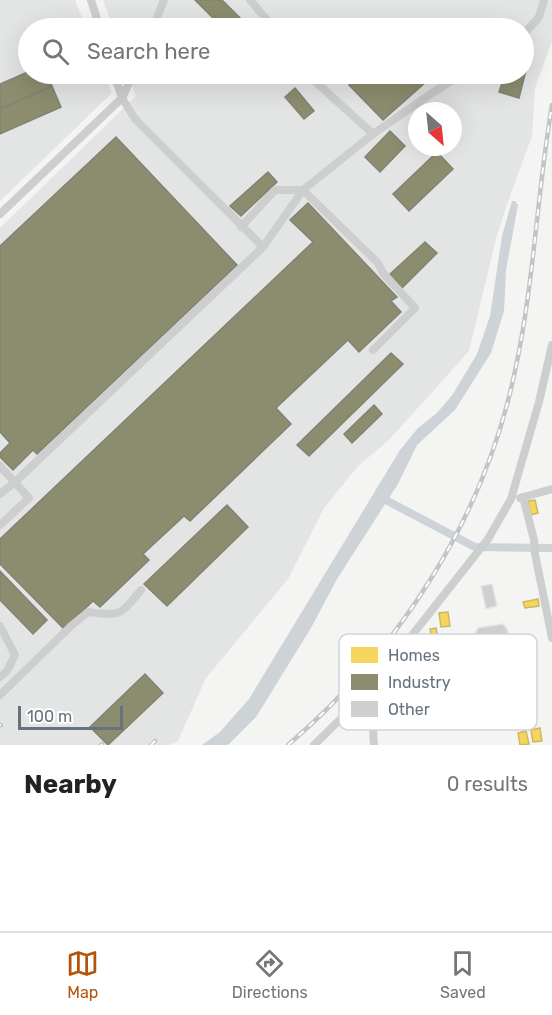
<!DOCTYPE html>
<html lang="en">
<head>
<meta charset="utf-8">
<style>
  :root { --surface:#fff; --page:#f2f2f2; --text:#222; --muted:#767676; --line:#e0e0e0; --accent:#b45309 }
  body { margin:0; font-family:Rubik,sans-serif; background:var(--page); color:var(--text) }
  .compass { position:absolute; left:408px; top:102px; width:54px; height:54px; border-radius:50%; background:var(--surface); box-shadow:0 6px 24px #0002; rotate:153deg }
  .scale { position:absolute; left:18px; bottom:15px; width:105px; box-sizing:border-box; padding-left:6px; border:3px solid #667281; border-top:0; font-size:16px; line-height:21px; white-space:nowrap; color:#667281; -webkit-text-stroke:4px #fff; paint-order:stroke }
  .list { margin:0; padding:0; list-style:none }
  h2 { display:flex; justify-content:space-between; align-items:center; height:78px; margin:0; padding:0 24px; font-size:26px }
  h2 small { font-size:20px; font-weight:400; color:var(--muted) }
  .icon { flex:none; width:33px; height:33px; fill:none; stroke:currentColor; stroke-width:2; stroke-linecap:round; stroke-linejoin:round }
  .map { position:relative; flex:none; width:552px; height:745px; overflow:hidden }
  .search { position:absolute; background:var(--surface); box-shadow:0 6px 24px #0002; left:18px; right:18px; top:18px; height:66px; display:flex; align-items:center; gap:15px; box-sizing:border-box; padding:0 21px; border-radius:33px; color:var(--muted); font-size:22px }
  .sheet { height:186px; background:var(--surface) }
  nav { display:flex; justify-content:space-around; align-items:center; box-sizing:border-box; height:84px; border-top:2px solid var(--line); background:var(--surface); font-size:16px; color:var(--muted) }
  nav a { display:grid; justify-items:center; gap:3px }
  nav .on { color:var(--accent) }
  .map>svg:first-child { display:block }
  .built { fill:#e3e4e4; fill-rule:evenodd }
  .water { fill:#cdd3d6 }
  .homes { fill:#f6d55c; stroke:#cbb767; stroke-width:1.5 }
  .industry { fill:#8c8c6e; stroke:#818474; stroke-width:1.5 }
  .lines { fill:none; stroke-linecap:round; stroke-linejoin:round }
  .canal { stroke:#cdd3d6; stroke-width:8 }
  .building { fill:#cecfcf; stroke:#e4e4e3; stroke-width:1.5 }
  .minor { stroke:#cdcece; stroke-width:8 }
  .rail-casing { stroke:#c3c4c4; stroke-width:4.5 }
  .rail { stroke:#fff; stroke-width:2; stroke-dasharray:7; stroke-linecap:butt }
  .key { fill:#fff; stroke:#d1d5d9; stroke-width:1.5 }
  .key-label { font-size:16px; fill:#667281 }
</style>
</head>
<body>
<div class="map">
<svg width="552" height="745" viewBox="0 0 552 745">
  <rect width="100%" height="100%" fill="#f4f4f3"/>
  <path class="built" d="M0,0H75L86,28H28V74H104L112,93L0,201Z
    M103,0H552V41L535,88L532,136L506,207L496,239L469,351L388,441L358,466L324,508L288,579L206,678L178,741L169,745H0V228L136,96L128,74H524V28H113ZM417,111H453V147H417Z"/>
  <path class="water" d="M512,201H515L518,205L506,270L504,311L491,353L455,410L417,445L398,484L337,579L311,628L256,717L228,745H202L220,732L249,699L400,450L418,428L437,413L453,394L477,354L490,316L502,236Z"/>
  <path class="homes" d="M535,500L538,513L531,515L528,501Z
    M538,599L539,606L525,608L523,602Z
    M448,612L450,626L441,627L439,613Z
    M436,628L439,645L433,646L430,629Z
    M540,728L542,741L533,742L531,730Z
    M526,731L529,744L520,745L518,733Z"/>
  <path class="industry" d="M195,0H222L243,21L235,28H223Z
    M524,53L530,54L519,98L499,92L505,74H524Z
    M28,72V74H46L52,86L0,109V84Z
    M361,74H435L383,120L349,85Z
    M52,86L61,107L0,134V109Z
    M295,88L314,111L304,119L285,97Z
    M390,131L405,146L380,172L365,157Z
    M116,137L237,265L37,454L33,450L13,470L0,457V453L10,443L0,432V246Z
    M437,152L453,169L409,211L393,194Z
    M268,172L277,182L241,216L230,206Z
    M308,203L397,297L391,301L401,312L359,352L348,340L276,408L291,424L190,521L184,516L143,554L149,560L100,607L93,601L64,629L0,564V539L313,242L290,220Z
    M425,242L437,253L402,288L389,275Z
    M391,353L403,364L309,456L297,445Z
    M374,405L382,414L352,443L344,434Z
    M227,505L248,527L167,606L144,584Z
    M0,571L47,620L33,634L0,600Z
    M145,674L163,693L108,745L90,727Z"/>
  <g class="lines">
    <path class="canal" d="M380,497L475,547L552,548"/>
  </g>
  <path class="building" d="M492,584L497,606L486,609L481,586Z
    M503,624L507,629L511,647L500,650L497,639L486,641L488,651L478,653L474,635L478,628Z"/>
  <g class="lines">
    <path class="minor" d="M91,0L100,28
      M250,0L274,28
      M153,28L164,0
      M524,34L539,17L544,0
      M133,74L122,98L135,119L263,247
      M373,134L432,93L463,74
      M0,214L122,98L114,74
      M241,227L275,190H303L378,263L383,273L415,308L373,350
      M0,466L29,498L0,525
      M0,494L15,482L263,247L303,190L373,134L307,74
      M523,497L534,540L535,554L552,638
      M520,498L552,489
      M0,626L15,655L7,671L0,677
      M365,694L373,728L374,745
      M0,695L71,626L88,612C122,616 119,616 141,590
      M314,745L364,696L488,539L511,499L539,402L552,345"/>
    <defs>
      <path id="rail" d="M0,725H1
        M101,745L102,744
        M151,745L155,741
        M288,745C401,648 485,516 515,371C534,284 537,193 552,105"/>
    </defs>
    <use href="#rail" class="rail-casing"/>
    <use href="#rail" class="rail"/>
  </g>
  <rect x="339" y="634" width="198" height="96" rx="9" class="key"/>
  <rect x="351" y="647" width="27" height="16" fill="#f6d55c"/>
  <rect x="351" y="674" width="27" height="16" fill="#8c8c6e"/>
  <rect x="351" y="701" width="27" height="16" fill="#cecfcf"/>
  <g class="key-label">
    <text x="388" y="661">Homes</text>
    <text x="388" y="688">Industry</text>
    <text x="388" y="715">Other</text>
  </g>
</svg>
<svg class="compass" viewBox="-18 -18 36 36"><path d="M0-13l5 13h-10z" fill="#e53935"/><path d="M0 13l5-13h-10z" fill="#767676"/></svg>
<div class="scale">100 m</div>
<div class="search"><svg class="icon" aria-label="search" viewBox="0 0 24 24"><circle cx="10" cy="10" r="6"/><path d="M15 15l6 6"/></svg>Search here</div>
</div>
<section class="sheet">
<h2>Nearby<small>0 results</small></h2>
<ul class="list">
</ul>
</section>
<nav>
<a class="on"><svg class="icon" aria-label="map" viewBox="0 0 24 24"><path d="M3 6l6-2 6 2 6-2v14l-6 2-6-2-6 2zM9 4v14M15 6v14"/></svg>Map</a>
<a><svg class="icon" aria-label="directions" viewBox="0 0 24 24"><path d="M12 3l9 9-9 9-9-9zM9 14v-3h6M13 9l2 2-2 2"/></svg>Directions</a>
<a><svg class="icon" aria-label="saved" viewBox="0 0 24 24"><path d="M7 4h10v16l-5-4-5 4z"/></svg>Saved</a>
</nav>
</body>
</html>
